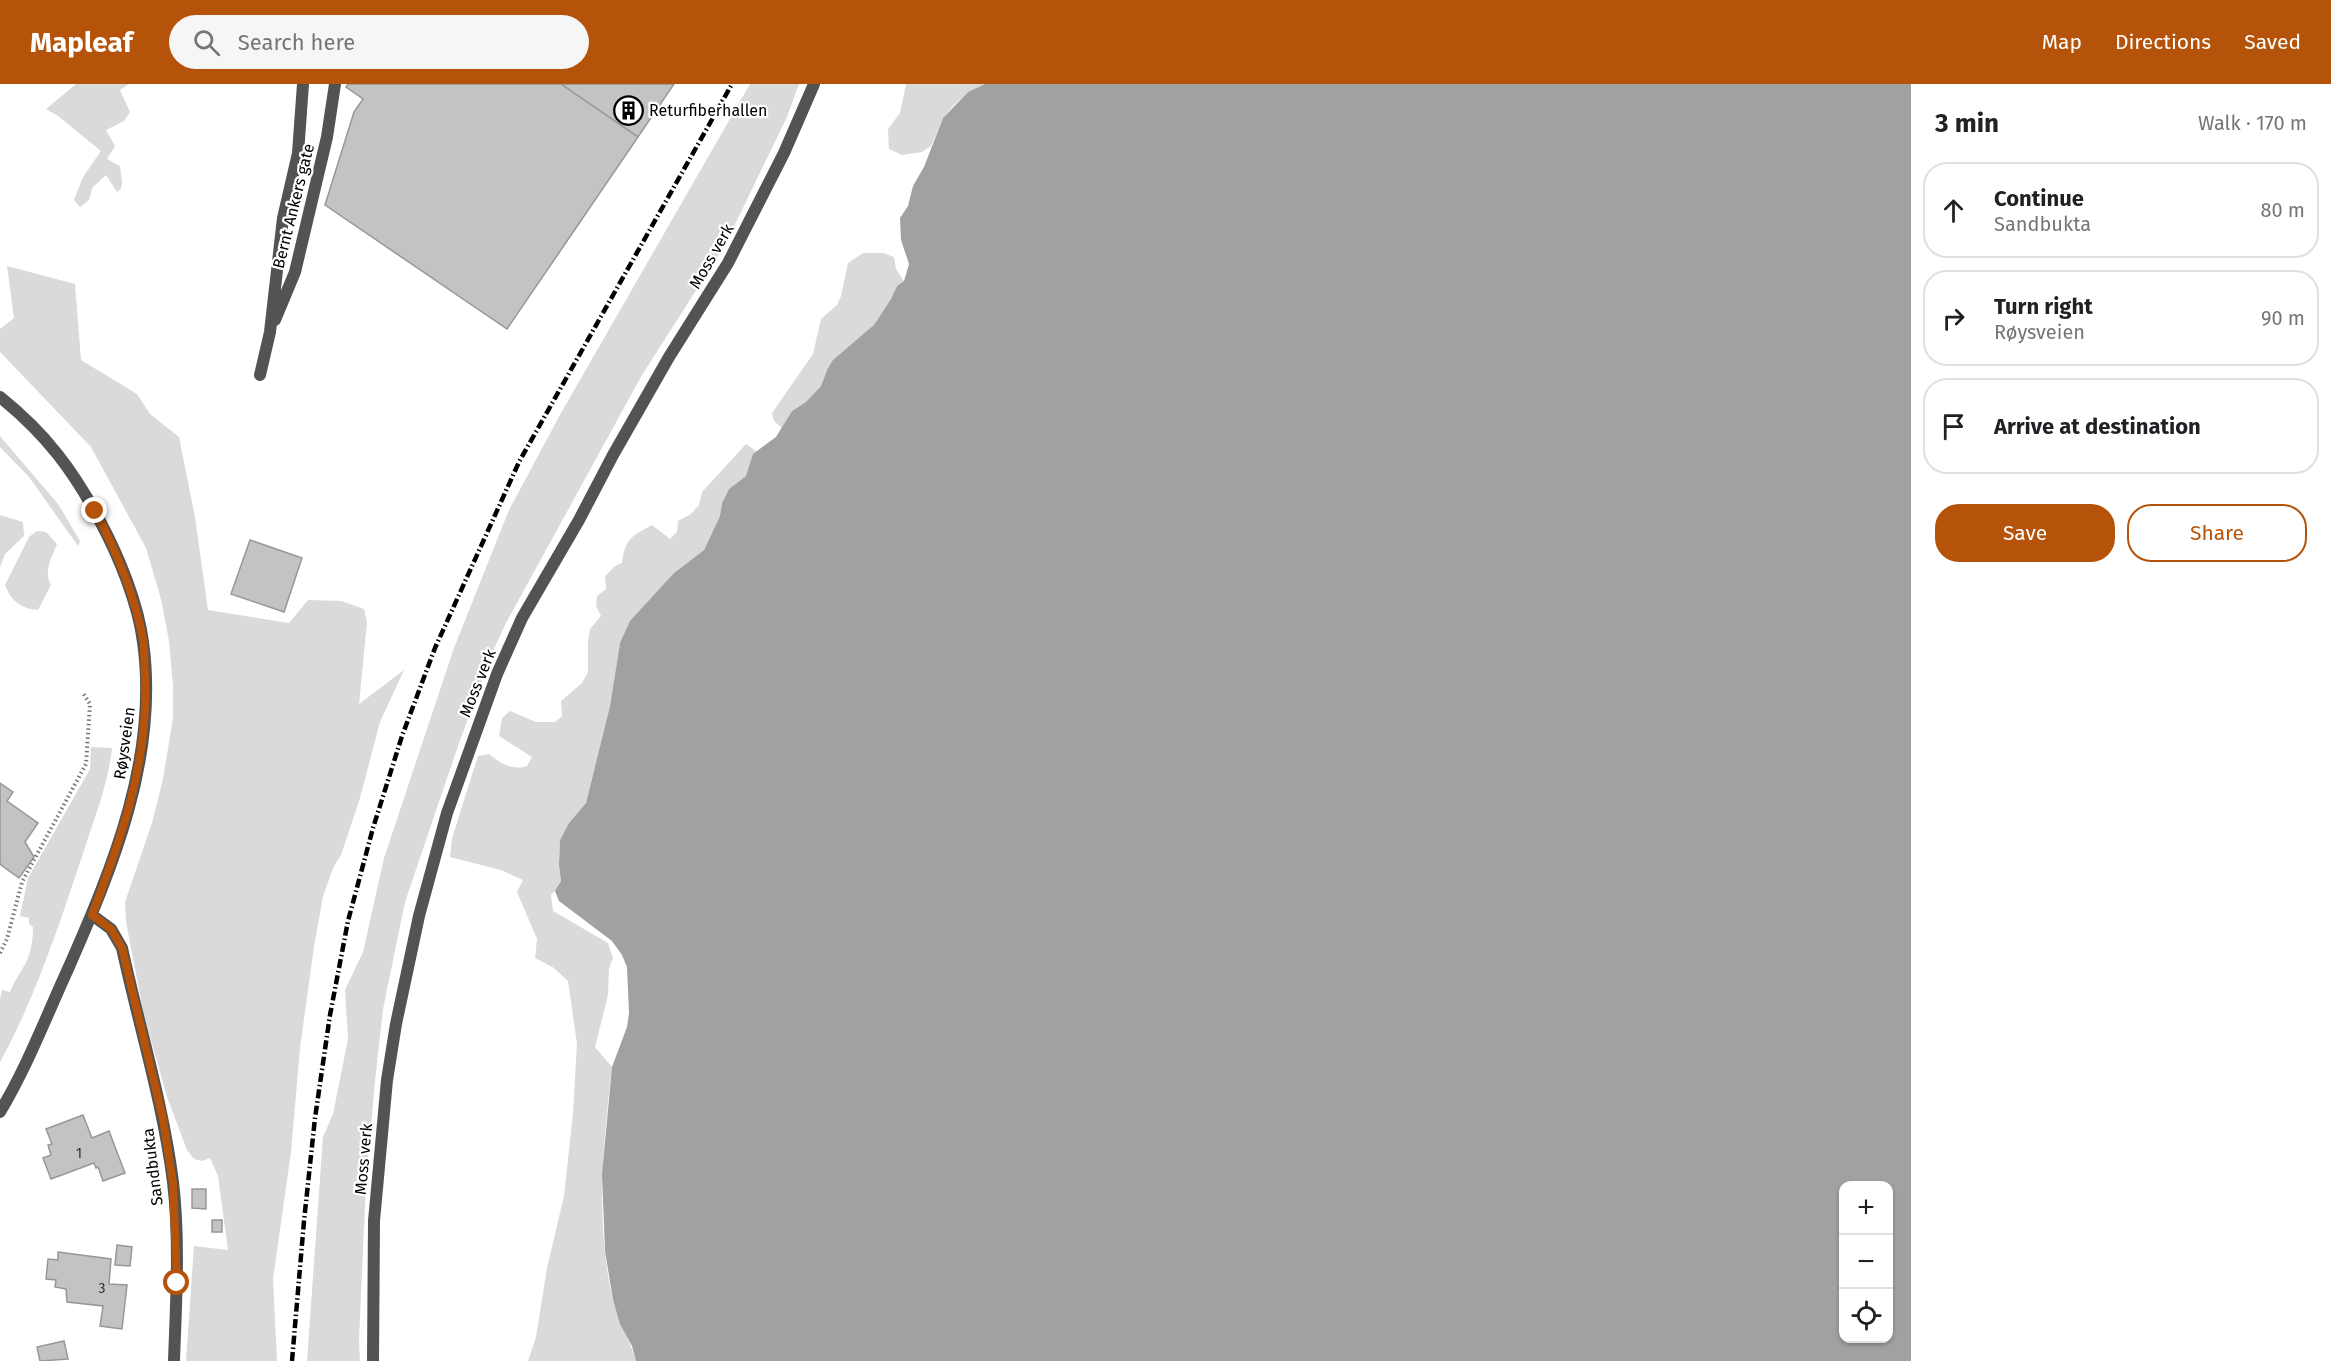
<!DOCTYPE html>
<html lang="en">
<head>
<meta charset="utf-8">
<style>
  :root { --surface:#fff; --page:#f6f6f6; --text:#202124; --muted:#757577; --line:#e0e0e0; --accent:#b45309 }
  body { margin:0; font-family:"Fira Sans",sans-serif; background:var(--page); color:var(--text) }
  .controls { position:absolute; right:18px; bottom:18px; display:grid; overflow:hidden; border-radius:12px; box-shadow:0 2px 4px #0004 }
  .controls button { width:54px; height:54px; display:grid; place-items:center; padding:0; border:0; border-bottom:2px solid var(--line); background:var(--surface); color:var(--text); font:30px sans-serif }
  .stop { position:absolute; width:18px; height:18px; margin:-14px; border:4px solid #b45309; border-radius:50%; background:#fff }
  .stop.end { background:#b45309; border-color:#fff; box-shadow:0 2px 6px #0008 }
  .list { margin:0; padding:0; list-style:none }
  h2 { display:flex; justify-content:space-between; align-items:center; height:78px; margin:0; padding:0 24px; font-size:26px }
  h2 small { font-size:20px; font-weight:400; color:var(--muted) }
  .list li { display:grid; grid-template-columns:39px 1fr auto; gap:18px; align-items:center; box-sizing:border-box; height:96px; margin:0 12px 12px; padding:0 12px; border:2px solid var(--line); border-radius:24px }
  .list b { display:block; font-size:22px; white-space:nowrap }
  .list p { margin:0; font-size:20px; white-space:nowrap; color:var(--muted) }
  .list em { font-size:20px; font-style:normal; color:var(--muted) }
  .actions { display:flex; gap:12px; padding:18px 24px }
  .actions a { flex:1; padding:14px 0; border:2px solid var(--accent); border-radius:24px; text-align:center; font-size:21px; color:var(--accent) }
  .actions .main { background:var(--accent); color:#fff }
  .icon { flex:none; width:33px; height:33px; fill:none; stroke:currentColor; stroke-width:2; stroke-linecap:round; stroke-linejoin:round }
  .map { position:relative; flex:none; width:1911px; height:1277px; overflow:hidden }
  header { display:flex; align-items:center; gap:36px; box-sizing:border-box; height:84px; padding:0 30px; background:var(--accent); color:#fff }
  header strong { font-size:28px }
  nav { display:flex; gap:33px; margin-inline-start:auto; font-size:21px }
  .search { width:420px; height:54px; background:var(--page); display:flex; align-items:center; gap:15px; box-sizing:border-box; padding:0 21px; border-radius:33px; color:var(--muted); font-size:22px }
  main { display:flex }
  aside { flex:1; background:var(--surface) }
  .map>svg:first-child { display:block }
  .green { fill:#dadada }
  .water { fill:#a1a1a1; fill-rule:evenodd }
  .building { fill:#c3c3c3; stroke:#979797; stroke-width:1.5 }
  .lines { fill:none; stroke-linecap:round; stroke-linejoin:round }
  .path { stroke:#757575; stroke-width:4; stroke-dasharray:1.5 3; stroke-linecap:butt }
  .street { stroke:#535353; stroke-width:12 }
  .rail { stroke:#000; stroke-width:4.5; stroke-dasharray:9 3 1.5 3; stroke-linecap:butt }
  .route { stroke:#b45309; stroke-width:8 }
  .labels { text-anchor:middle; stroke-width:4.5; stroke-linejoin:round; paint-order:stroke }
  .number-label { font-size:14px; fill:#313131 }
  .poi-label { font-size:16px; fill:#000; stroke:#fff; text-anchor:start }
  .street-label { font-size:16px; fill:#000; stroke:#fff }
</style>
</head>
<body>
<header>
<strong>Mapleaf</strong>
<div class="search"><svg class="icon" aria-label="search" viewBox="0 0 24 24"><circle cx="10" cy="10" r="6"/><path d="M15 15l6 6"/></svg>Search here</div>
<nav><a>Map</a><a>Directions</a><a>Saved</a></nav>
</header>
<main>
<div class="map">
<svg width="1911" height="1277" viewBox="0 0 1911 1277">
  <rect width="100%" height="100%" fill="#fff"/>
  <path class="green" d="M76,0H129L120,6L130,28L124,37L106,46L115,62L107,75L120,82L122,98L121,105L117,108L106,91L92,104L89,116L80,123L74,116L83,93L101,67L58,32L46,25Z
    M750,0H799L787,33L725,161L642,291L506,539L492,569L458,662L405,818L383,925L375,997L366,1100L359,1255L360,1277H307L323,1053L333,1030L348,955L345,906L363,868L384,774L454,564L509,426L561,329Z
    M906,0H985L968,8L953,22L943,34L931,62L922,68L902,71L889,65L888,45L900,29Z
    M863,169H883L894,173L896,185L904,197L897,202L891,215L874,242L827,286L821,302L806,318L792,327L782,344L774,337L772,329L813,270L821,235L837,221L841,212L848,179Z
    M7,182L75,200L81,276L137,310L150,330L179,353L195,433L208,526L289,539L308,516L341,517L364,525L367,538L359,620L404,586L380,638L360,714L341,771L334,782L323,812L314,863L300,964L291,1068L273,1195L277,1277H186L194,1162L228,1166L218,1092L210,1074L202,1077L194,1075L187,1066L167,1013L144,931L126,838L125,818L152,739L163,695L173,634V602L169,557L161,515L146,464L91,363L0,268V245L14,234Z
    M0,352L58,420L80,457L78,462L29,393L0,363Z
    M746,360L756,367L746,392L729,405L722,419L720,432L704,466L674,489L620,559L610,622L586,719L569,739L560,756L559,781L561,797L560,801L551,811L553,827L608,859L613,874L609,885L608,911L595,963L612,983C603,1060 595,1140 613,1217C619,1238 630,1256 636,1277H528L536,1253L547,1184L564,1112L573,1029L577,960L568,897L554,884L535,874L537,855L517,808L523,796L501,786L450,773L452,754L478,672L489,670C500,679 512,687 527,682L532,673L499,652L502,634L510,627L536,638H555L562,632L561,617L582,599L588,588V557L590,545L601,532L596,522L597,512L606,505L605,492L615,482L622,479C625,454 632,452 652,441L670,455L677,448L678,437L691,430L699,421L702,408Z
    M0,431L23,438L24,452L5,470L0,483Z
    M37,447L46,448L57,460C52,473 43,487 51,501L38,526C21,525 11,517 5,501L29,453Z
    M91,663L112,664C108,702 94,734 83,770C59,840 36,913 0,978V915L2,906L10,908C14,898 19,891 24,882C31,871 33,856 33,843L29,840V834L20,832L28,794L90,685Z"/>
  <path class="water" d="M985,0H1911V1277H636L632,1262L620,1240L613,1216L605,1167L602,1090L612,983L627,943L629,929L627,883L622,871L612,857L559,817L555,807L561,797L559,781L560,756L569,739L586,719L610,622L620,559L630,537L674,489L704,466L720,432L722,419L729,405L746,392L753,370L776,353L792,327L806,318L821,302L827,286L833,276L874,241L891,215L897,202L904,197L909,180L901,156L900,134L908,122L913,102L924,83L943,34L968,8ZM1844,1102H1888V1254H1844Z"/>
  <path class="building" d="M348,0H561L638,53L507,245L325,121L354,28L363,15L346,3Z
    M561,0H674L638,53Z
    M250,456L302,474L284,528L231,510Z
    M0,699L13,708L7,717L38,739L25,758L34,773L19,794L1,781L0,779Z
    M83,1031L92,1054L109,1047L125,1089L103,1097L98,1083L96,1084L94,1079L51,1095L43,1074L51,1071L48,1061L52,1060L46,1045Z
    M192,1105H206V1125L192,1124Z
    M212,1136H222V1148H212Z
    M117,1161L132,1163L130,1182L115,1181Z
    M58,1168L111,1175L109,1200L127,1201L122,1245L100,1242L103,1222L67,1218L66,1205L55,1203L56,1196L46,1195L48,1175L58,1176Z
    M64,1257L68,1275L40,1277L37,1263Z"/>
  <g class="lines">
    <path class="path" d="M0,869L7,855L22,798L86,680L90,620L83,609"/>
    <path class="street" d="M275,236L295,188L327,53L335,0
      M260,291L270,248L283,134L298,69L303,0
      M0,313C46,350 74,387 101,439C119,473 138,519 143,558C159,672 113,783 68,885C46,933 27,983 0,1028
      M92,831L111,845L122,864C139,942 163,1019 173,1098C180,1157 176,1218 174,1277
      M373,1277L374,1137L387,996L396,940L419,832L447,729L497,590L522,534L579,436L613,371L669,273L728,179L784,69L814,0"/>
    <path class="rail" d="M292,1277L304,1137L315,1034L330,931L348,837L373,744L402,652L435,564L519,378L732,0"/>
  </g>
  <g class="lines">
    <path class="route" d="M95,427C117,468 134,510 143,555C145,567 144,580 145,592C149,676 122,753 92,831L111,845L122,864L163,1035L173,1100L177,1199"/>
  </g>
  <defs>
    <symbol id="building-ring" viewBox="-11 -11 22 22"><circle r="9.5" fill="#fff" stroke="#000" stroke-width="1.5"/><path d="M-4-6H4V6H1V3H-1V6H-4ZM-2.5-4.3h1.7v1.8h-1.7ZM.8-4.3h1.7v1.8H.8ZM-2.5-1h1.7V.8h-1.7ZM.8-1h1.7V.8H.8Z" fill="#000"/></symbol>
  </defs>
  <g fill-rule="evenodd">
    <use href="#building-ring" x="612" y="10" width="33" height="33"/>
  </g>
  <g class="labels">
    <g class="number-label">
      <text x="79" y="1074">1</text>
      <text x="102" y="1209">3</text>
    </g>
    <g class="poi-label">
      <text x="649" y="32">Returfiberhallen</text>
    </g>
    <g class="street-label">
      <text transform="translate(293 122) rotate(-76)" y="6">Bernt Ankers gate</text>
      <text transform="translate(711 172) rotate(-60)" y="6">Moss verk</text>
      <text transform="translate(477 599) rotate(-68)" y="6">Moss verk</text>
      <text transform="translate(124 659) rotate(-82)" y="6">Røysveien</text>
      <text transform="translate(363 1075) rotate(-85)" y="6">Moss verk</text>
      <text transform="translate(152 1083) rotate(-97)" y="6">Sandbukta</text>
    </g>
  </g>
</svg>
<div class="controls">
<button>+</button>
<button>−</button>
<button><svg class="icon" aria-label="locate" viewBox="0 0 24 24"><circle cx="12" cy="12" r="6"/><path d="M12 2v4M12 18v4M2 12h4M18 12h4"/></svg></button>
</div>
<div class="stop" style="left:177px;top:1199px"></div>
<div class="stop end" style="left:95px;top:427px"></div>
</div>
<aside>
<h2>3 min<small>Walk · 170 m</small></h2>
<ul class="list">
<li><svg class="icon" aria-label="ahead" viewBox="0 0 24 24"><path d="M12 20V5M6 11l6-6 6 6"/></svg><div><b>Continue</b><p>Sandbukta</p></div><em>80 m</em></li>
<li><svg class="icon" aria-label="right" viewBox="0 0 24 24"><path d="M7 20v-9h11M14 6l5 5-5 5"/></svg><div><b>Turn right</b><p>Røysveien</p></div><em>90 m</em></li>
<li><svg class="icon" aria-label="arrive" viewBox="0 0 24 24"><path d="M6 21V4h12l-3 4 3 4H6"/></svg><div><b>Arrive at destination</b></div></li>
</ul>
<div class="actions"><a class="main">Save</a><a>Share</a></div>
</aside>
</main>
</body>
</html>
